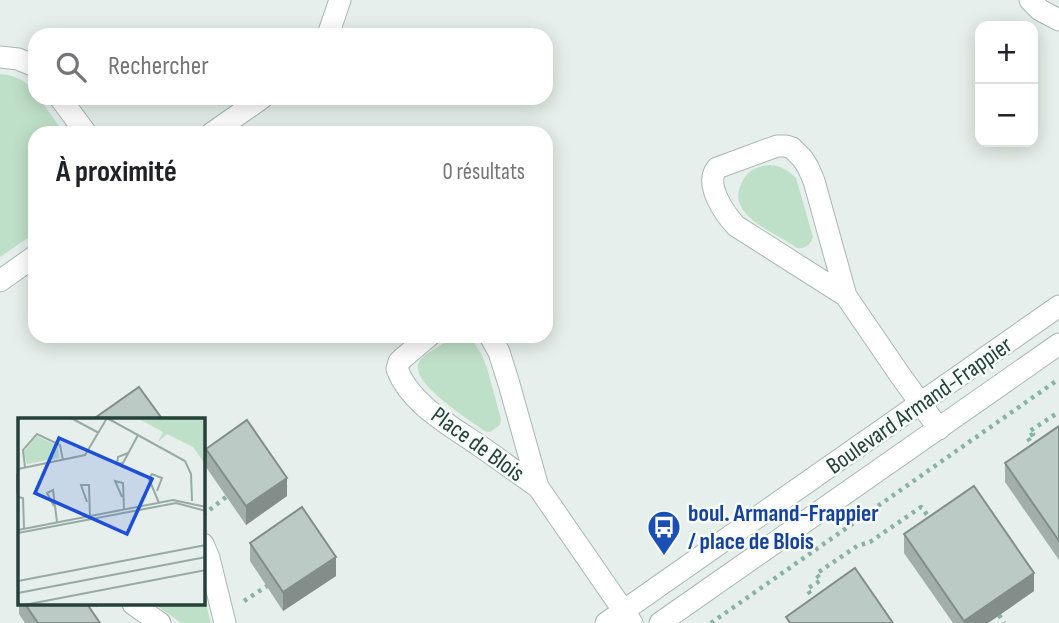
<!DOCTYPE html>
<html lang="fr">
<head>
<meta charset="utf-8">
<style>
  :root { --surface:#fff; --page:#f6f6f6; --text:#202124; --muted:#757577; --line:#e0e0e0 }
  body { margin:0; font-family:"Sofia Sans Condensed",sans-serif; background:var(--page); color:var(--text) }
  .controls { position:absolute; right:21px; top:21px; display:grid; overflow:hidden; border-radius:14px; box-shadow:0 4px 18px #0003 }
  .controls button { width:63px; height:63px; display:grid; place-items:center; padding:0; border:0; border-bottom:2px solid var(--line); background:var(--surface); color:var(--text); font:35px sans-serif }
  .list { margin:0; padding:0; list-style:none }
  h2 { display:flex; justify-content:space-between; align-items:center; height:91px; margin:0; padding:0 28px; font-size:30px }
  h2 small { font-size:23px; font-weight:400; color:var(--muted) }
  .icon { flex:none; width:38px; height:38px; fill:none; stroke:currentColor; stroke-width:2; stroke-linecap:round; stroke-linejoin:round }
  .map { position:relative; flex:none; width:1059px; height:623px; overflow:hidden }
  .search { position:absolute; background:var(--surface); box-shadow:0 4px 18px #0003; left:28px; top:28px; width:525px; height:77px; display:flex; align-items:center; gap:18px; box-sizing:border-box; padding:0 24px; border-radius:21px; color:var(--muted); font-size:26px }
  .panel { position:absolute; background:var(--surface); box-shadow:0 4px 18px #0003; left:28px; top:126px; width:525px; height:217px; border-radius:21px }
  .map>svg:first-child { display:block }
  .green { fill:#bfe0c8 }
  .lines { fill:none; stroke-linecap:round; stroke-linejoin:round }
  .minor-casing { stroke:#a8b8b2; stroke-width:23 }
  .tertiary-casing { stroke:#a8b8b2; stroke-width:23 }
  .path { stroke:#86b3a5; stroke-width:4.5; stroke-dasharray:3.5 5; stroke-linecap:butt }
  .minor { stroke:#fff; stroke-width:21 }
  .tertiary { stroke:#fff; stroke-width:21 }
  .wall { fill:#a1aea9 }
  .shaded-wall { fill:#838d89 }
  .building { fill:#bbcac4; stroke:#838d89; stroke-width:2 }
  .labels { text-anchor:middle; stroke-width:5; stroke-linejoin:round; paint-order:stroke }
  .street-label { font-size:24px; fill:#24423a; stroke:#f7fbf9 }
  .transit-label { font-size:24px; font-weight:bold; fill:#164399; stroke:#f7fbf9; text-anchor:start }
  .inset-road { fill:none; stroke:#98aaa4; stroke-width:2 }
  .view { fill:#1d4ed8; fill-opacity:0.15; stroke:#1d4ed8; stroke-width:3.5 }
  .inset-edge { fill:none; stroke:#24423a; stroke-width:3.5 }
</style>
</head>
<body>
<div class="map">
<svg width="1059" height="623" viewBox="0 0 1059 623">
  <rect width="100%" height="100%" fill="#e6efeb"/>
  <path class="green" d="M0,74C15,75 25,80 35,92V98H39L64,133H35V233L0,257Z
    M770,165C781,166 788,170 796,178L813,237C810,245 806,249 797,248C776,232 724,216 742,182C748,170 758,166 770,165Z
    M456,336L470,337L482,355L487,368L501,419L500,425L490,432L485,431C470,420 408,382 419,362C424,353 447,342 456,336Z
    M203,593L211,623H181L155,604H203Z"/>
  <g class="lines">
    <defs>
      <path id="minor" d="M1030,0L1040,10L1059,20
        M328,35L340,0
        M0,57L18,59L35,66
        M60,98L86,133
        M212,133L262,98
        M0,281L35,256
        M846,296L736,226C724,213 704,184 717,168L777,146H786L792,148L802,158L808,167L814,181L846,296L900,375L939,429
        M429,336L403,358L399,362L397,369C410,404 451,426 480,446C500,460 519,474 538,487
        M490,336L499,352L509,384L538,487L632,623
        M203,544L209,558L225,623
        M133,604L160,623"/>
      <path id="tertiary" d="M606,623L1059,306
        M660,623L1059,344"/>
    </defs>
    <use href="#minor" class="minor-casing"/>
    <use href="#tertiary" class="tertiary-casing"/>
    <path class="path" d="M1035,448L1027,437L1033,434L1030,431L1059,412
      M203,515L226,497
      M244,601L267,586
      M815,601L807,589L821,580L816,574L857,546L870,542L921,507L932,521
      M88,610L97,604
      M999,615L1004,623
      M711,623L1059,379"/>
    <use href="#minor" class="minor"/>
    <use href="#tertiary" class="tertiary"/>
  </g>
  <path class="wall" d="M1059,426V560L1005,482V463Z
    M206,449L287,496L246,525L206,467Z
    M19,471V497L16,492V474Z
    M904,534L1034,591L988,623H953L904,553Z
    M250,543L336,576L283,611L250,561Z
    M19,595V604H87L100,623H25L19,614Z"/>
  <path class="shaded-wall" d="M287,478V496L246,525V506Z
    M336,557V576L283,611V592Z
    M1034,573V591L988,623H964V621Z"/>
  <path class="building" d="M139,387L163,420H92Z
    M247,420L287,478L246,506L206,449Z
    M1059,426V541L1005,463Z
    M974,486L1034,573L964,621L904,534Z
    M302,507L336,557L283,592L250,543Z
    M855,568L893,623H790L786,617Z
    M25,604H87L100,623H38Z"/>
  <defs>
    <symbol id="bus-pin" viewBox="-11 -11 22 30"><path d="M0 17L-7.5 6A9.5 9.5 0 1 1 7.5 6Z" fill="#1a4fb4" stroke="#f7fbf9"/><path d="M-5-6H5V4H4V6H2V4H-2V6H-4V4H-5ZM-3.5-4V0h7V-4ZM-3.5 1.2v1.5H-2V1.2ZM2 1.2v1.5H3.5V1.2Z" fill="#fff"/></symbol>
  </defs>
  <g fill-rule="evenodd">
    <use href="#bus-pin" x="645" y="508" width="38" height="52"/>
  </g>
  <g class="labels">
    <g class="street-label">
      <text transform="translate(919 405) rotate(-35)" y="8">Boulevard Armand-Frappier</text>
      <text transform="translate(478 444) rotate(36)" y="8">Place de Blois</text>
    </g>
    <g class="transit-label">
      <text x="688" y="521">boul. Armand-Frappier<tspan x="688" dy="28">/ place de Blois</tspan></text>
    </g>
  </g>
  <g transform="translate(18 418)">
    <rect width="187" height="187" fill="#e6efeb"/>
    <path d="M119,0H187V46L175,29L149,16L140,24L145,14ZM19,18L40,28L41,40L9,46L6,34Z" fill="#bfe0c8"/>
    <path class="inset-road" d="M53,0L81,15M89,0L167,43L173,56L174,83M110,35L100,39L99,46L105,45L120,17M7,49L5,32L19,16L42,27L45,42M0,51L67,37L89,0M139,73L144,60L134,56L131,61L141,85M0,79L5,80L6,110M104,79L97,63L105,65L106,91M69,84L63,67H71L72,100M36,88L29,75L35,72L39,104M0,112L155,82L188,89M0,115L158,85L188,93M0,163L188,127M0,175L188,139M6,187L188,152"/>
    <path class="view" d="M41,20L134,61L109,116L17,75Z"/>
    <rect width="187" height="187" class="inset-edge"/>
  </g>
</svg>
<div class="controls">
<button>+</button>
<button>−</button>
</div>
<div class="search"><svg class="icon" aria-label="search" viewBox="0 0 24 24"><circle cx="10" cy="10" r="6"/><path d="M15 15l6 6"/></svg>Rechercher</div>
<section class="panel">
<h2>À proximité<small>0 résultats</small></h2>
<ul class="list">
</ul>
</section>
</div>
</body>
</html>
